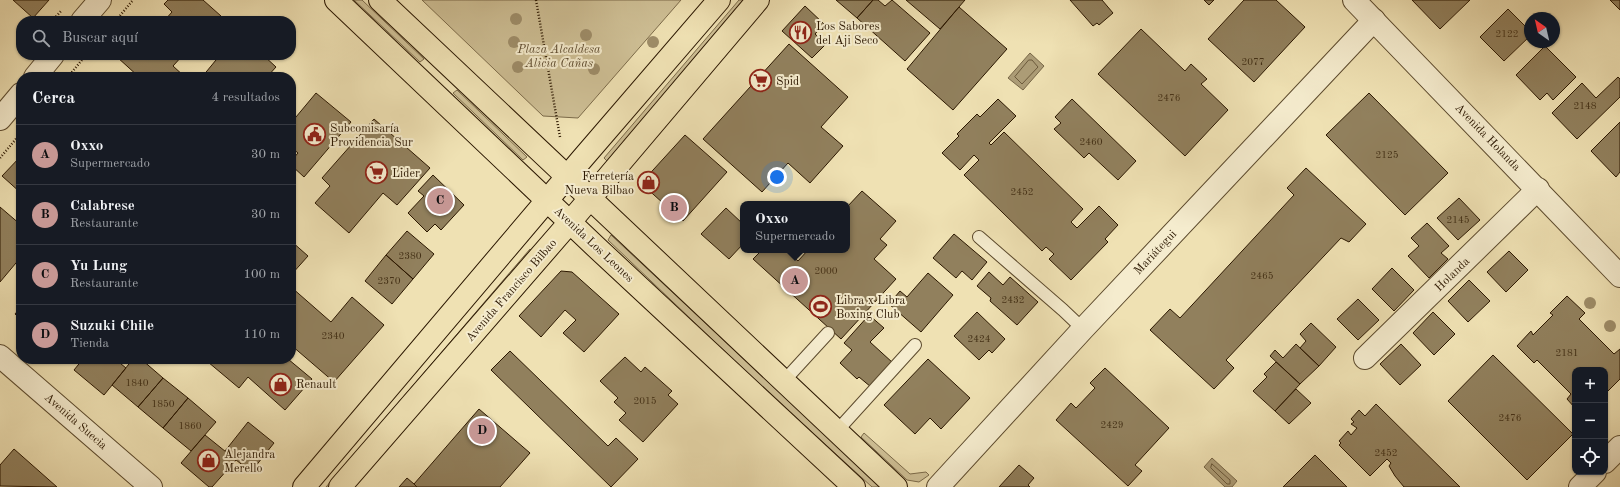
<!DOCTYPE html>
<html lang="es">
<head>
<meta charset="utf-8">
<style>
  :root { --surface:#171b24; --page:#242831; --text:#f1f3f6; --muted:#9ea1a6; --line:#363941; --accent:#c59692 }
  body { margin:0; font-family:"Old Standard TT",serif; background:var(--page); color:var(--text) }
  .controls { position:absolute; right:12px; bottom:12px; display:grid; overflow:hidden; border-radius:8px; box-shadow:0 1px 3px #0004 }
  .controls button { width:36px; height:36px; display:grid; place-items:center; padding:0; border:0; border-bottom:1px solid var(--line); background:var(--surface); color:var(--text); font:20px sans-serif }
  .compass { position:absolute; left:1524px; top:12px; width:36px; height:36px; border-radius:50%; background:var(--surface); box-shadow:0 1px 3px #0004; rotate:326deg }
  .you { position:absolute; left:777px; top:177px; width:14px; height:14px; margin:-10px; border:3px solid #fff; border-radius:50%; background:#1a73e8; box-shadow:0 0 0 6px #1a73e833 }
  .badge { display:grid; place-items:center; width:26px; height:26px; border-radius:50%; background:var(--accent); color:#111; font-size:13px; font-weight:700 }
  .pin { position:absolute; translate:-50% -50%; border:2px solid #fff; box-shadow:0 1px 4px #0006 }
  .popup { position:absolute; left:740px; top:201px; width:110px; height:52px; box-sizing:border-box; display:grid; place-content:center; border-radius:8px; background:var(--surface); filter:drop-shadow(0 1px 3px #0005); font-size:13px; white-space:nowrap; color:var(--muted) }
  .popup b { font-size:15px; color:var(--text) }
  .popup::after { content:''; position:absolute; left:50%; top:100%; margin-left:-8px; border:8px solid transparent; border-top-color:var(--surface) }
  .list { margin:0; padding:0; list-style:none }
  h2 { display:flex; justify-content:space-between; align-items:center; height:52px; margin:0; padding:0 16px; font-size:17px }
  h2 small { font-size:13px; font-weight:400; color:var(--muted) }
  .list li { display:grid; grid-template-columns:26px 1fr auto; gap:12px; align-items:center; box-sizing:border-box; height:60px; padding:0 16px; border-top:1px solid var(--line) }
  .list b { display:block; font-size:15px; white-space:nowrap }
  .list p { margin:0; font-size:13px; white-space:nowrap; color:var(--muted) }
  .list em { font-size:13px; font-style:normal; color:var(--muted) }
  .icon { flex:none; width:22px; height:22px; fill:none; stroke:currentColor; stroke-width:2; stroke-linecap:round; stroke-linejoin:round }
  .map { position:relative; flex:none; width:1620px; height:487px; overflow:hidden }
  .search { position:absolute; background:var(--surface); box-shadow:0 1px 3px #0004; left:16px; top:16px; width:280px; height:44px; display:flex; align-items:center; gap:10px; box-sizing:border-box; padding:0 14px; border-radius:16px; color:var(--muted); font-size:15px }
  .panel { position:absolute; background:var(--surface); box-shadow:0 1px 3px #0004; left:16px; top:72px; width:280px; height:292px; border-radius:16px }
  .map>svg:first-child { display:block }
  .green { fill:#cebf95; stroke:#7c6b4a }
  .water { fill:#ac9c76; stroke:#786747 }
  .lines { fill:none; stroke-linecap:round; stroke-linejoin:round }
  .shore { stroke:#6c5a3b; stroke-width:1 }
  .building { fill:#91805d; stroke:#2b1700 }
  .service-casing { stroke:#5c4a2d; stroke-width:14 }
  .minor-casing { stroke:#5c4a2d; stroke-width:24 }
  .tertiary-casing { stroke:#5c4a2d; stroke-width:24 }
  .primary-casing { stroke:#2b1700; stroke-width:24 }
  .path { stroke:#2b1700; stroke-width:2.5; stroke-dasharray:1 2; stroke-linecap:butt }
  .service { stroke:#f5ecce; stroke-width:12 }
  .minor { stroke:#f5ecce; stroke-width:22 }
  .tertiary { stroke:#f5ecce; stroke-width:22 }
  .primary { stroke:#efe1b3; stroke-width:22 }
  .tree { fill:#9e8d69 }
  .labels { text-anchor:middle; stroke-width:4; stroke-linejoin:round; paint-order:stroke }
  .number-label { font-size:10px; fill:#443117 }
  .poi-label { font-size:12px; fill:#2b1700; stroke:#f5ecce; text-anchor:start }
  .park-label { font-size:12px; font-style:italic; fill:#5c492d; stroke:#f5ecce }
  .street-label { font-size:12px; fill:#2b1700; stroke:#f5ecce }
</style>
</head>
<body>
<div class="map">
<svg width="1620" height="487" viewBox="0 0 1620 487">
  <rect width="100%" height="100%" fill="#efe1b3"/>
  <filter id="stains"><feTurbulence type="fractalNoise" baseFrequency=".005" numOctaves="4"/><feColorMatrix values="0 0 0 0 .2 0 0 0 0 .09 0 0 0 0 .02 0 0 0 .5 -.17"/></filter>
  <radialGradient id="worn" r=".72"><stop offset=".6" stop-color="#630" stop-opacity="0"/><stop offset="1" stop-color="#630" stop-opacity=".3"/></radialGradient>
  <path class="green" d="M354,0H362L424,59L420,62Z
    M422,0H681L578,118L543,116Z
    M739,0H745L607,161L604,158Z
    M457,90L527,157L523,160L453,93Z
    M611,235L881,487H872L758,383L608,240Z
    M530,249L532,252L332,487H326Z
    M864,433L910,474L926,472L929,475L919,482L907,480L861,437Z"/>
  <path class="water" d="M1030,53L1044,66L1023,90L1008,78Z
    M1212,458L1237,481L1232,487H1225L1204,467Z"/>
  <g class="lines">
    <path class="shore" d="M1029,60H1032L1038,67L1022,84L1015,77Z
      M1212,464L1230,480V484H1227L1211,468Z"/>
  </g>
  <path class="building" d="M13,0H49L33,18Z
    M168,0H203L221,16L216,21H164L172,12L164,4Z
    M836,0H873L857,18Z
    M873,0H878L885,6L892,0L930,33L905,61L857,18Z
    M906,0H965L940,29Z
    M1070,0H1102L1113,13L1099,25L1097,23L1093,26Z
    M1204,0H1214L1209,5Z
    M1244,0H1276L1305,27L1254,82L1208,39Z
    M1412,0H1470L1440,29Z
    M1610,0H1620V10Z
    M805,6L824,24L815,34L826,44L812,58L782,31Z
    M959,7L1007,49L953,110L907,69Z
    M1508,9L1530,31V36L1504,61L1480,37Z
    M224,17L229,21H220Z
    M1141,29L1185,71L1191,64L1207,79L1201,84L1228,110L1185,156L1098,74Z
    M789,44L848,97L821,127L843,146L810,183L788,163L762,192L703,139Z
    M1545,46L1576,77L1553,100L1547,93L1540,100L1516,75Z
    M118,55H183L173,66L185,77H154L152,75L150,77H139L117,57Z
    M210,55H263L276,67L267,77H202L216,60Z
    M1618,77L1620,79V97L1577,139L1552,113L1582,83L1596,98Z
    M316,93L351,122L304,177L291,165V161L298,153L291,147V123Z
    M1369,93L1448,173L1405,215L1326,135Z
    M998,99L1016,116L989,143L991,145L1004,132L1083,209L1071,222L1077,228L1099,206L1118,225L1105,239L1108,242L1071,280L1049,259L1054,254L1046,247L1042,251L964,175L979,160L974,155L960,170L942,153L959,136L957,134L977,114L980,117Z
    M1072,99L1136,161L1118,180L1089,153L1084,158L1054,129L1061,123L1055,117Z
    M374,119L430,168L397,205L383,193L349,233L315,203L330,186L322,178Z
    M1620,122V172L1616,177L1591,151Z
    M685,135L727,172L683,221L644,186L643,181Z
    M21,156V193L2,176Z
    M1306,168L1366,224L1349,242L1341,238L1226,360L1234,368L1214,389L1150,330L1170,309L1180,318L1294,195L1287,188Z
    M433,175L464,205L441,230L435,224L427,232L408,213L424,196L418,191Z
    M862,191L896,221L880,239L887,245L874,259L896,279L841,339L753,259L762,250H786L798,261L808,250H847V207Z
    M1459,198L1480,220L1458,240L1437,218Z
    M0,207L21,225V257L0,282Z
    M726,208L743,224V244L729,259L701,234Z
    M1427,223L1449,246L1441,253L1448,259L1429,278L1408,256L1419,246L1411,238Z
    M407,231L434,254L413,279L386,255Z
    M954,234L987,262L972,280L962,271L956,278L933,258Z
    M291,241L308,256L291,275Z
    M1509,251L1528,270L1506,292L1487,272Z
    M386,255L413,279L392,304L365,281Z
    M1392,268L1414,290L1394,311L1372,289Z
    M561,271L572,272L619,314L584,352L563,333L576,320L565,310L541,337L519,316Z
    M989,272L1003,285L1010,277L1038,302L1017,325L990,301L991,298L977,286Z
    M928,273L953,295L921,332L889,304L900,291L907,297Z
    M1469,280L1490,301L1468,322L1448,301Z
    M291,287L331,322L352,297L384,325L334,382L291,345Z
    M1567,296L1585,313L1579,319L1614,354L1620,349V379L1605,394V370H1575V408L1567,399L1571,394L1537,360L1534,363L1517,346L1531,331L1533,335L1553,315L1550,313Z
    M1358,299L1379,320L1358,340L1337,319Z
    M21,307V320L15,314Z
    M977,312L1005,339L992,353L989,350L979,360L954,336Z
    M1433,312L1455,334L1434,355L1413,333Z
    M869,315L884,328L870,342L893,363L871,387L859,377L857,379L840,363L852,350L844,343Z
    M1311,323L1336,347L1319,366L1300,348L1306,341L1300,334Z
    M1296,344L1319,366L1300,384L1270,356L1275,350L1283,358Z
    M1401,344L1421,365L1400,385L1380,364Z
    M510,351L608,446L616,438L638,459L611,487L491,370Z
    M1493,355L1573,434L1527,480L1448,401Z
    M625,357L641,372L645,367L672,391L668,395L678,404L643,442L619,420L626,413L614,402L618,398L600,381Z
    M83,359H115L126,368L104,395L74,370Z
    M133,359H141L163,378L138,407L112,385Z
    M211,359H288L312,379L285,410L248,377L239,388L208,362Z
    M928,359L970,398L941,429L930,418L915,434L884,405Z
    M1276,362L1300,384L1275,411L1253,391L1267,377L1264,374Z
    M1105,368L1169,428L1135,465L1142,471L1128,486L1056,420L1071,403L1076,408L1095,388L1090,383Z
    M163,378L188,398L163,428L138,407Z
    M1296,389L1311,403L1289,424L1275,411Z
    M188,398L216,422L191,451L163,428Z
    M1376,404L1460,487H1404L1395,476L1389,466L1391,463L1387,459L1370,476L1339,445L1341,443L1339,441L1348,431L1351,435L1357,428L1351,424L1354,422L1351,419L1359,410L1365,416Z
    M479,409L530,453L500,487H417L414,484Z
    M248,422L274,443L251,472L225,451Z
    M205,435L236,460L212,487H209L181,463Z
    M14,449L57,487L0,486V465Z
    M1315,455L1347,487H1283Z
    M1019,465L1034,478L1028,485L1030,487H999Z
    M407,478L414,484L417,487H399Z"/>
  <g class="lines">
    <defs>
      <path id="service" d="M979,237L1063,310L1083,329
        M783,382L828,333
        M836,432L915,345"/>
      <path id="minor" d="M82,21L100,0
        M35,77L53,55
        M0,119L21,94
        M1365,358L1538,189
        M1605,462L1620,447
        M938,487L1083,329L1374,20
        M1580,487L1595,472"/>
      <path id="tertiary" d="M1354,0L1620,276
        M0,356L151,487"/>
      <path id="primary" d="M336,0L596,247L854,487
        M380,0L896,487
        M304,487L582,159L719,0
        M340,487L570,222L758,0"/>
    </defs>
    <use href="#service" class="service-casing"/>
    <use href="#minor" class="minor-casing"/>
    <use href="#tertiary" class="tertiary-casing"/>
    <use href="#primary" class="primary-casing"/>
    <path class="path" d="M536,0L560,137
      M118,18L133,0
      M52,21L61,11
      M68,77L86,55
      M0,158L21,133"/>
    <use href="#service" class="service"/>
    <use href="#minor" class="minor"/>
    <use href="#tertiary" class="tertiary"/>
    <use href="#primary" class="primary"/>
  </g>
  <g class="tree">
    <circle cx="516" cy="19" r="6"/>
    <circle cx="586" cy="35" r="6"/>
    <circle cx="514" cy="42" r="6"/>
    <circle cx="653" cy="42" r="6"/>
    <circle cx="518" cy="67" r="6"/>
    <circle cx="594" cy="69" r="6"/>
    <circle cx="1590" cy="303" r="6"/>
    <circle cx="1610" cy="326" r="6"/>
  </g>
  <defs>
    <symbol id="restaurant-ring" viewBox="-11 -11 22 22"><circle r="9.5" fill="#f5ecce" stroke="#8f2418" stroke-width="1.5"/><path d="M-5-6h1v4h1v-4h1v4h1v-4h1v5L-1.5 .5V6h-2V.5L-5-1ZM5-6V6H3V1.5H1.5Q1.5-4 5-6Z" fill="#8f2418"/></symbol>
    <symbol id="supermarket-ring" viewBox="-11 -11 22 22"><circle r="9.5" fill="#f5ecce" stroke="#8f2418" stroke-width="1.5"/><path d="M-6-5.5h2.5l.6 2H6L4.5 2H-2.5L-4.4-4H-6ZM-1.5 3.2a1.3 1.3 0 1 0 .1 0ZM3 3.2a1.3 1.3 0 1 0 .1 0Z" fill="#8f2418"/></symbol>
    <symbol id="civic-ring" viewBox="-11 -11 22 22"><circle r="9.5" fill="#f5ecce" stroke="#8f2418" stroke-width="1.5"/><path d="M-.6-6.5H3V-4.5H.6V-3L4-1V1h2V6H-6V1h2V-1L-.6-3ZM-1.2 2.5V6h2.4V2.5Z" fill="#8f2418"/></symbol>
    <symbol id="shop-ring" viewBox="-11 -11 22 22"><circle r="9.5" fill="#f5ecce" stroke="#8f2418" stroke-width="1.5"/><path d="M-5-2.5h2.3a2.7 3.5 0 0 1 5.4 0H5L5.5 6h-11ZM-1.5-2.5h3a1.5 2.3 0 0 0-3 0Z" fill="#8f2418"/></symbol>
    <symbol id="stadium-ring" viewBox="-11 -11 22 22"><circle r="9.5" fill="#f5ecce" stroke="#8f2418" stroke-width="1.5"/><path d="M0-5a6.5 5 0 1 0 0 10a6.5 5 0 1 0 0-10ZM-3.5-1.8h7v3.6h-7Z" fill="#8f2418"/></symbol>
  </defs>
  <g fill-rule="evenodd">
    <use href="#restaurant-ring" x="788" y="20" width="25" height="25"/>
    <use href="#supermarket-ring" x="748" y="68" width="25" height="25"/>
    <use href="#civic-ring" x="302" y="122" width="25" height="25"/>
    <use href="#supermarket-ring" x="364" y="160" width="25" height="25"/>
    <use href="#shop-ring" x="636" y="170" width="25" height="25"/>
    <use href="#stadium-ring" x="808" y="294" width="25" height="25"/>
    <use href="#shop-ring" x="268" y="372" width="25" height="25"/>
    <use href="#shop-ring" x="196" y="448" width="25" height="25"/>
  </g>
  <g class="labels">
    <g class="number-label">
      <text x="1507" y="37">2122</text>
      <text x="1253" y="65">2077</text>
      <text x="1169" y="101">2476</text>
      <text x="1585" y="109">2148</text>
      <text x="1091" y="145">2460</text>
      <text x="1387" y="158">2125</text>
      <text x="1022" y="195">2452</text>
      <text x="1458" y="223">2145</text>
      <text x="410" y="259">2380</text>
      <text x="826" y="274">2000</text>
      <text x="1262" y="279">2465</text>
      <text x="389" y="284">2370</text>
      <text x="1013" y="303">2432</text>
      <text x="333" y="339">2340</text>
      <text x="979" y="342">2424</text>
      <text x="1567" y="356">2181</text>
      <text x="137" y="386">1840</text>
      <text x="645" y="404">2015</text>
      <text x="163" y="407">1850</text>
      <text x="1510" y="421">2476</text>
      <text x="1112" y="428">2429</text>
      <text x="190" y="429">1860</text>
      <text x="1386" y="456">2452</text>
    </g>
    <g class="poi-label">
      <text x="816" y="30">Los Sabores<tspan x="816" dy="14">del Aji Seco</tspan></text>
      <text x="776" y="85">Spid</text>
      <text x="330" y="132">Subcomisaría<tspan x="330" dy="14">Providencia Sur</tspan></text>
      <text x="392" y="177">Lider</text>
      <text x="634" y="180" text-anchor="end">Ferretería<tspan x="634" dy="14">Nueva Bilbao</tspan></text>
      <text x="836" y="304">Libra x Libra<tspan x="836" dy="14">Boxing Club</tspan></text>
      <text x="296" y="388">Renault</text>
      <text x="224" y="458">Alejandra<tspan x="224" dy="14">Merello</tspan></text>
    </g>
    <g class="park-label">
      <text x="559" y="53">Plaza Alcaldesa<tspan x="559" dy="14">Alicia Cañas</tspan></text>
    </g>
    <g class="street-label">
      <text transform="translate(1488 137) rotate(46)" y="4">Avenida Holanda</text>
      <text transform="translate(594 244) rotate(43)" y="4">Avenida Los Leones</text>
      <text transform="translate(1155 252) rotate(-47)" y="4">Mariátegui</text>
      <text transform="translate(1452 274) rotate(-44)" y="4">Holanda</text>
      <text transform="translate(511 290) rotate(-49)" y="4">Avenida Francisco Bilbao</text>
      <text transform="translate(76 421) rotate(41)" y="4">Avenida Suecia</text>
    </g>
  </g>
  <rect width="100%" height="100%" filter="url(#stains)"/>
  <rect width="100%" height="100%" fill="url(#worn)"/>
</svg>
<div class="controls">
<button>+</button>
<button>−</button>
<button><svg class="icon" aria-label="locate" viewBox="0 0 24 24"><circle cx="12" cy="12" r="6"/><path d="M12 2v4M12 18v4M2 12h4M18 12h4"/></svg></button>
</div>
<svg class="compass" viewBox="-18 -18 36 36"><path d="M0-13l5 13h-10z" fill="#e53935"/><path d="M0 13l5-13h-10z" fill="#9ea1a6"/></svg>
<div class="you"></div>
<div class="pin badge" style="left:795px;top:281px">A</div>
<div class="popup"><b>Oxxo</b>Supermercado</div>
<div class="pin badge" style="left:674px;top:208px">B</div>
<div class="pin badge" style="left:440px;top:201px">C</div>
<div class="pin badge" style="left:482px;top:431px">D</div>
<div class="search"><svg class="icon" aria-label="search" viewBox="0 0 24 24"><circle cx="10" cy="10" r="6"/><path d="M15 15l6 6"/></svg>Buscar aquí</div>
<section class="panel">
<h2>Cerca<small>4 resultados</small></h2>
<ul class="list">
<li><span class="badge">A</span><div><b>Oxxo</b><p>Supermercado</p></div><em>30 m</em></li>
<li><span class="badge">B</span><div><b>Calabrese</b><p>Restaurante</p></div><em>30 m</em></li>
<li><span class="badge">C</span><div><b>Yu Lung</b><p>Restaurante</p></div><em>100 m</em></li>
<li><span class="badge">D</span><div><b>Suzuki Chile</b><p>Tienda</p></div><em>110 m</em></li>
</ul>
</section>
</div>
</body>
</html>
